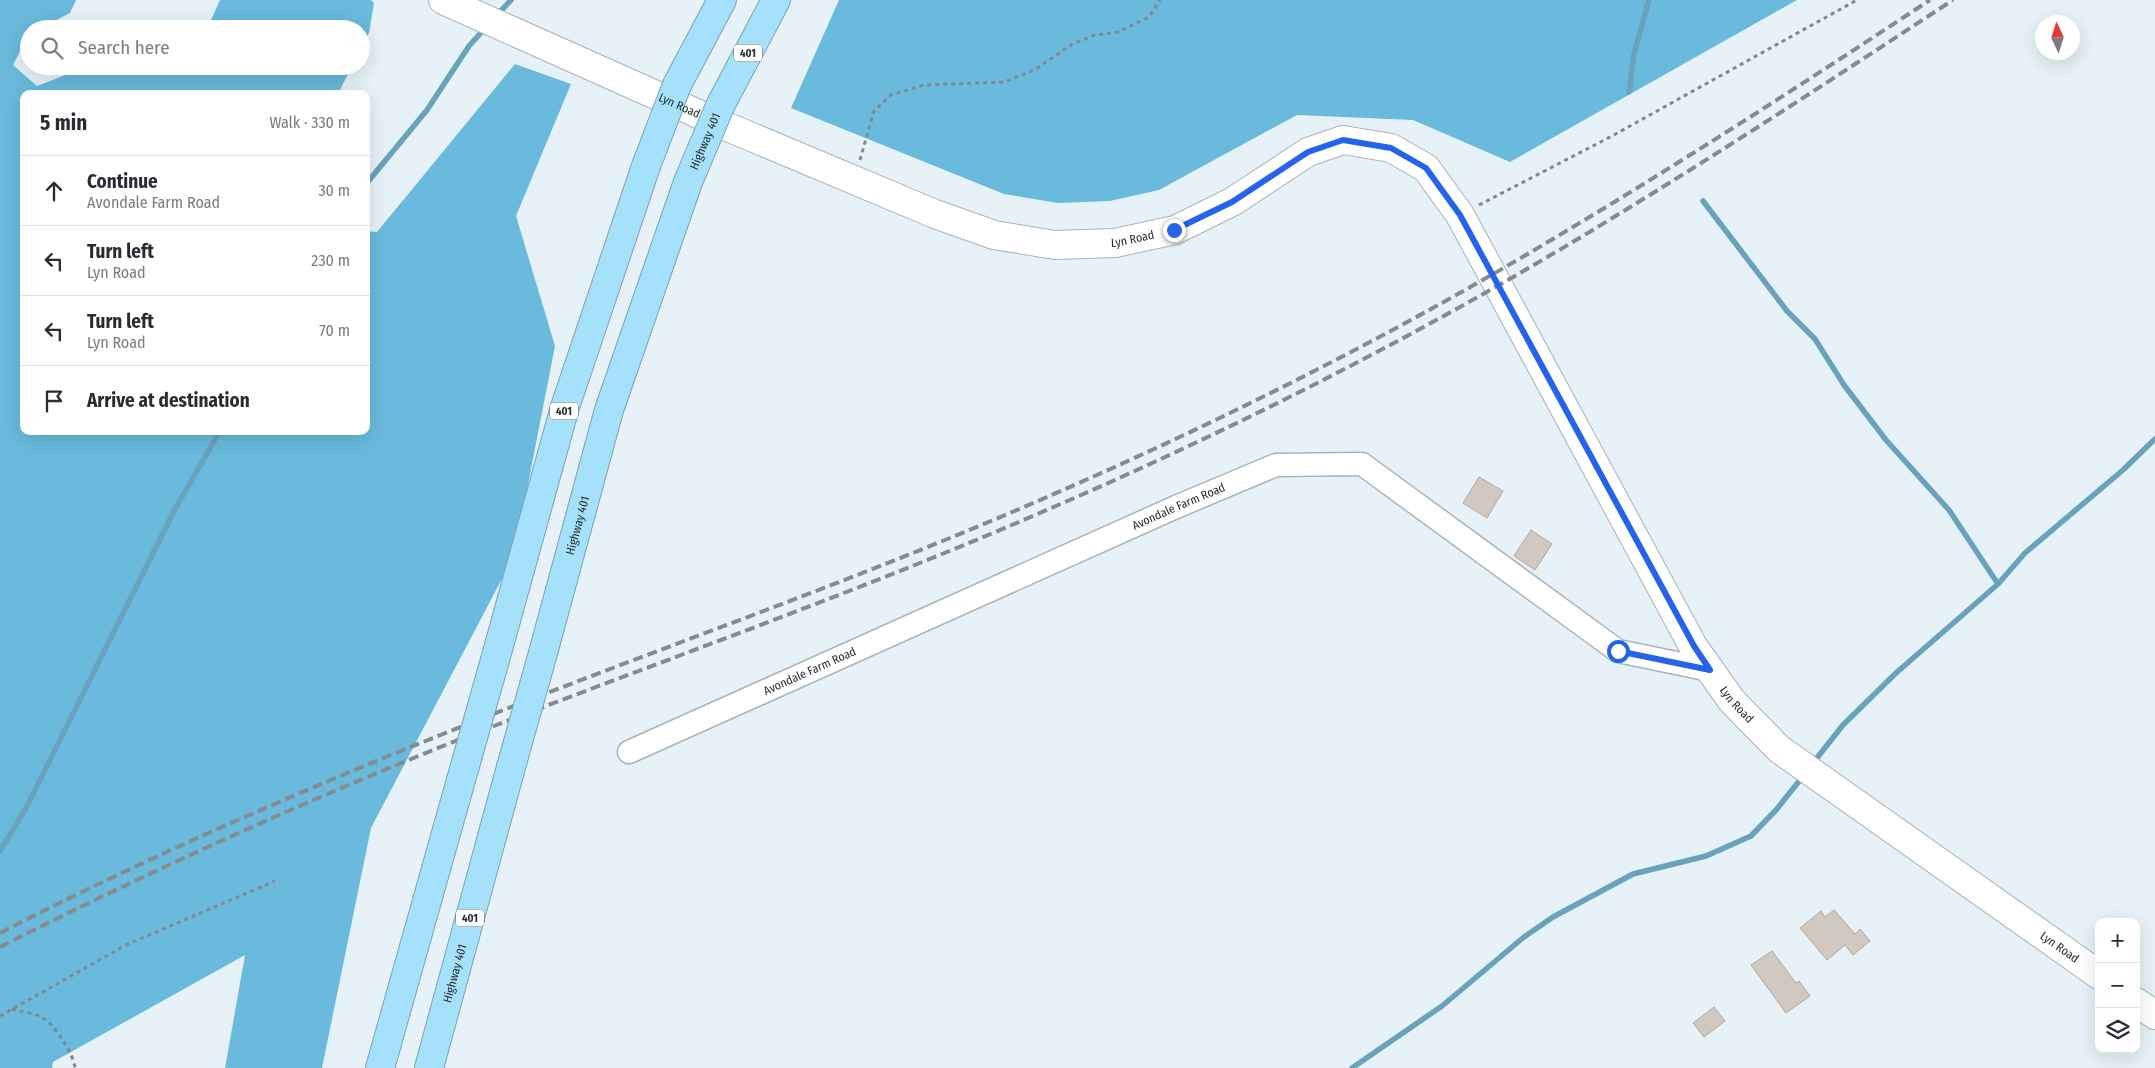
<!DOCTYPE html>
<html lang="en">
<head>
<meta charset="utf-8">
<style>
  :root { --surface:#fff; --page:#f7f7f7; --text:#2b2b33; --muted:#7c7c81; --line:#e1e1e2 }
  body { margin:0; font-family:"Fira Sans Condensed",sans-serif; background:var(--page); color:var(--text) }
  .controls { position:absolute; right:15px; bottom:15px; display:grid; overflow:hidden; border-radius:10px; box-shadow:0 5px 20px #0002 }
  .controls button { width:45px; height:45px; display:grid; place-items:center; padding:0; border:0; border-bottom:1px solid var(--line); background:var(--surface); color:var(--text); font:25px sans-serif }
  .compass { position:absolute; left:2035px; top:15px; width:45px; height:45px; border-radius:50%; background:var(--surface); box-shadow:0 5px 20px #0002; rotate:356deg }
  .stop { position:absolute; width:15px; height:15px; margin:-11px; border:4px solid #2563eb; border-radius:50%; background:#fff }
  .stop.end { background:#2563eb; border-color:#fff; box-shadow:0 1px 5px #0008 }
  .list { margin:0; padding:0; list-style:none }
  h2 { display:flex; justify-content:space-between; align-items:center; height:65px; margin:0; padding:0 20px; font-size:21px }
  h2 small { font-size:16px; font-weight:400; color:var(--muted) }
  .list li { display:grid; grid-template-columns:32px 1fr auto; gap:15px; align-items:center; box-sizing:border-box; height:70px; padding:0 20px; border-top:1px solid var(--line) }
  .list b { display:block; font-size:19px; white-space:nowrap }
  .list p { margin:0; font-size:16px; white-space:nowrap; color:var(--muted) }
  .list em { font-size:16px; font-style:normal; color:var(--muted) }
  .icon { flex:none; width:28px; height:28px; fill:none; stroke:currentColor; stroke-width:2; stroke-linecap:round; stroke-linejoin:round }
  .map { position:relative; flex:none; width:2155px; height:1068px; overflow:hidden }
  .search { position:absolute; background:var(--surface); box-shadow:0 5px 20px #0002; left:20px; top:20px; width:350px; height:55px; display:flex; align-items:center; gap:12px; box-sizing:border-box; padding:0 18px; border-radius:28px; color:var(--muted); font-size:19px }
  .panel { position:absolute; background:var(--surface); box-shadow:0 5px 20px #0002; left:20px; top:90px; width:350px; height:345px; border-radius:10px }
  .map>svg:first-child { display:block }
  .forest { fill:#69badc }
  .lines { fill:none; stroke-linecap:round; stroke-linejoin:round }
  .stream { stroke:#68a2bb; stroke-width:5.5 }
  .building { fill:#d1c9c0; stroke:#b0a8a0 }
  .minor-casing { stroke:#a9b4b9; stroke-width:25 }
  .secondary-casing { stroke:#a9b4b9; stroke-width:30 }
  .motorway-casing { stroke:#7aa2b3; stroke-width:30 }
  .path { stroke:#82898d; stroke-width:3; stroke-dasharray:4 4; stroke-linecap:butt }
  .minor { stroke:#fff; stroke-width:22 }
  .secondary { stroke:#fff; stroke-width:28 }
  .motorway { stroke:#a6e1fb; stroke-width:28 }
  .rail { stroke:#848c8f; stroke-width:4; stroke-dasharray:10 5; stroke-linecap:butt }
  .motorway-bridge-casing { stroke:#7aa2b3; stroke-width:30; stroke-linecap:butt }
  .motorway-bridge { stroke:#a6e1fb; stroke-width:28 }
  .route { stroke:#2563eb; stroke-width:6 }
  .labels { text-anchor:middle; stroke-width:4; stroke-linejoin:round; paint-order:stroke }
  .shield { fill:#fff; stroke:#686b6d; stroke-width:1 }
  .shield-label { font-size:11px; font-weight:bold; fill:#282c2e }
  .street-label { font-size:12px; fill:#282c2e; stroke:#fff }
</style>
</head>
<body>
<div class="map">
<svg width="2155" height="1068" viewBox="0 0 2155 1068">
  <rect width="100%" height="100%" fill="#e6f2f7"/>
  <path class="forest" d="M0,0H76L70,13L39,29H29V34L13,65L37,86L89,66H352L338,94H24V431H366V231L377,232L515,64L571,84L516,216L555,346L514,556L371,828L322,1068H225L245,955L53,1062L52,1068H0Z
    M220,0H371L374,3L369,33L361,48V29H207Z
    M839,0H1797L1510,162L1413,120L1297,115L1159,190L1110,201L1058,203L1004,194L791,108Z"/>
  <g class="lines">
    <path class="stream" d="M497,15L511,0
      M1629,92L1634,54L1649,0
      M366,184L427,110L469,46L486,27
      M1703,201L1787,311L1815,339L1844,385L1886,440L1949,510L1998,584
      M1813,763L1843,725L1896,673L1998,584L2025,553L2123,470L2155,439
      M0,851L26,808L175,509L220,431
      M1352,1068L1442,1006L1524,937L1553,917L1633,874L1706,856L1751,836L1776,810L1804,775"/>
  </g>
  <path class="building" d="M1479,477L1503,491L1487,518L1463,503Z
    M1531,530L1552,544L1535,570L1514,556Z
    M1834,910L1855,934L1860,929L1870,941L1853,955L1845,945L1827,960L1800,928L1821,911L1825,917Z
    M1772,951L1796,983L1799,981L1810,996L1786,1013L1751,965Z
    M1714,1007L1725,1021L1704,1037L1693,1023Z"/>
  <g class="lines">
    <defs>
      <g id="minor">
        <path id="s1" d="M629,752L1176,507L1276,465L1362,464L1618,651L1710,670"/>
      </g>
      <g id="secondary">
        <path id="s2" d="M443,0L723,125L935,214L994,235L1055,245L1115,243L1175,230L1232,202L1308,152L1343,140L1391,148L1426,168L1460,215L1693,646L1732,701L1779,749L2099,975"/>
        <path d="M2136,1002L2155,1015"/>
      </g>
      <g id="motorway">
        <path d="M677,85L722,0"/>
        <path d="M720,106L776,0"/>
        <path id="s3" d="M543,653L609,410L688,182"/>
        <path d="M495,660L565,407L646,166"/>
        <path d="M380,1068L461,780"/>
        <path id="s4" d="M429,1068L511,767"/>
      </g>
    </defs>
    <use href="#minor" class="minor-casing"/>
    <use href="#secondary" class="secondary-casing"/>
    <use href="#motorway" class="motorway-casing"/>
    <path class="path" d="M860,160L874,111L891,95L924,85L1004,82L1036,69L1074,43L1095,35L1118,32L1149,17L1160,0
      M1479,205L1612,136L1857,0
      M12,1009C22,1012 35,1013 43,1018C55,1025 74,1055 75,1068
      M0,1016L126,945L275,881"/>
    <use href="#minor" class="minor"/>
    <use href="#secondary" class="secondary"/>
    <use href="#motorway" class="motorway"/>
    <path class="rail" d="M0,933C144,859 293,794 443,734C644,653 848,584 1047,497C1208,427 1367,348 1519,259C1659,177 1795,89 1930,0
      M0,947C146,873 296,805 448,744C648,665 852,595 1049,509C1253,421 1452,318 1640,201C1746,136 1849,68 1953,0"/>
    <defs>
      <g id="motorway-bridge">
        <path d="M646,166L677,85"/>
        <path id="s5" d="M688,182L720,106"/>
        <path d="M511,767L543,653"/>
        <path d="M461,780L495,660"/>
      </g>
    </defs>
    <use href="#motorway-bridge" class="motorway-bridge-casing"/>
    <use href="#motorway-bridge" class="motorway-bridge"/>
  </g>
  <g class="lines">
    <path class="route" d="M1174,230L1232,202L1308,152L1343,140L1391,148L1426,168L1460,215L1694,646L1710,670L1618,651"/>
  </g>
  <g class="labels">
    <g class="shield">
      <rect x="734" y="44.5" width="28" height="17" rx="4"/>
      <rect x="550" y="402.5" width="28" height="17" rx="4"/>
      <rect x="456" y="909.5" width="28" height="17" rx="4"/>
    </g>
    <g class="shield-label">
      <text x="748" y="57">401</text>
      <text x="564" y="415">401</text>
      <text x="470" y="922">401</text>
    </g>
    <g class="street-label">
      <text dy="4" stroke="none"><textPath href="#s2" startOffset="259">Lyn Road</textPath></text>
      <text dy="4" stroke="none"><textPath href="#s5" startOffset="44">Highway 401</textPath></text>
      <text dy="4" stroke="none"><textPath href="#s2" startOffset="739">Lyn Road</textPath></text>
      <text dy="4" stroke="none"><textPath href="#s1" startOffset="602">Avondale Farm Road</textPath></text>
      <text dy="4" stroke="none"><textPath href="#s3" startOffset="132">Highway 401</textPath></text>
      <text dy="4" stroke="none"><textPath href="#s1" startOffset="198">Avondale Farm Road</textPath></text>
      <text dy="4" stroke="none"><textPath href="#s2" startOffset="1684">Lyn Road</textPath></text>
      <text dy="4" stroke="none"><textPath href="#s2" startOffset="2089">Lyn Road</textPath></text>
      <text dy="4" stroke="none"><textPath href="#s4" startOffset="98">Highway 401</textPath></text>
    </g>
  </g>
</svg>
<div class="controls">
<button>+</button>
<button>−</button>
<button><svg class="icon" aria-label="layers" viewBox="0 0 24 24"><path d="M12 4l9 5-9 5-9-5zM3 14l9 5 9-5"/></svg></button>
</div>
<svg class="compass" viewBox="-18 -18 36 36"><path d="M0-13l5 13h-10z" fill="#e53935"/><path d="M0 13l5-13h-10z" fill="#7c7c81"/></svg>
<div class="stop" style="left:1618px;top:651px"></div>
<div class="stop end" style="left:1174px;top:230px"></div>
<div class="search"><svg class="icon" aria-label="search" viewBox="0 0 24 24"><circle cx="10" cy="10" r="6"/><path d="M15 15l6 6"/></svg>Search here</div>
<section class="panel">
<h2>5 min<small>Walk · 330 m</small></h2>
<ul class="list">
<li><svg class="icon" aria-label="ahead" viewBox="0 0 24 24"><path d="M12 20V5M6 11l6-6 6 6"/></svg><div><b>Continue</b><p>Avondale Farm Road</p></div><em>30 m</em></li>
<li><svg class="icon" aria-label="left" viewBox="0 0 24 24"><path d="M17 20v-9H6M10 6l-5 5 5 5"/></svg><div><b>Turn left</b><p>Lyn Road</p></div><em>230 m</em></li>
<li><svg class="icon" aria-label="left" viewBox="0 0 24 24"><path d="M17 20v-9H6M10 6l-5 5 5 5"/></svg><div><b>Turn left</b><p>Lyn Road</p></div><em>70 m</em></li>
<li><svg class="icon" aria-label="arrive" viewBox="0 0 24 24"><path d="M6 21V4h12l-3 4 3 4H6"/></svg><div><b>Arrive at destination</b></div></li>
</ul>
</section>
</div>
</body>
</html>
